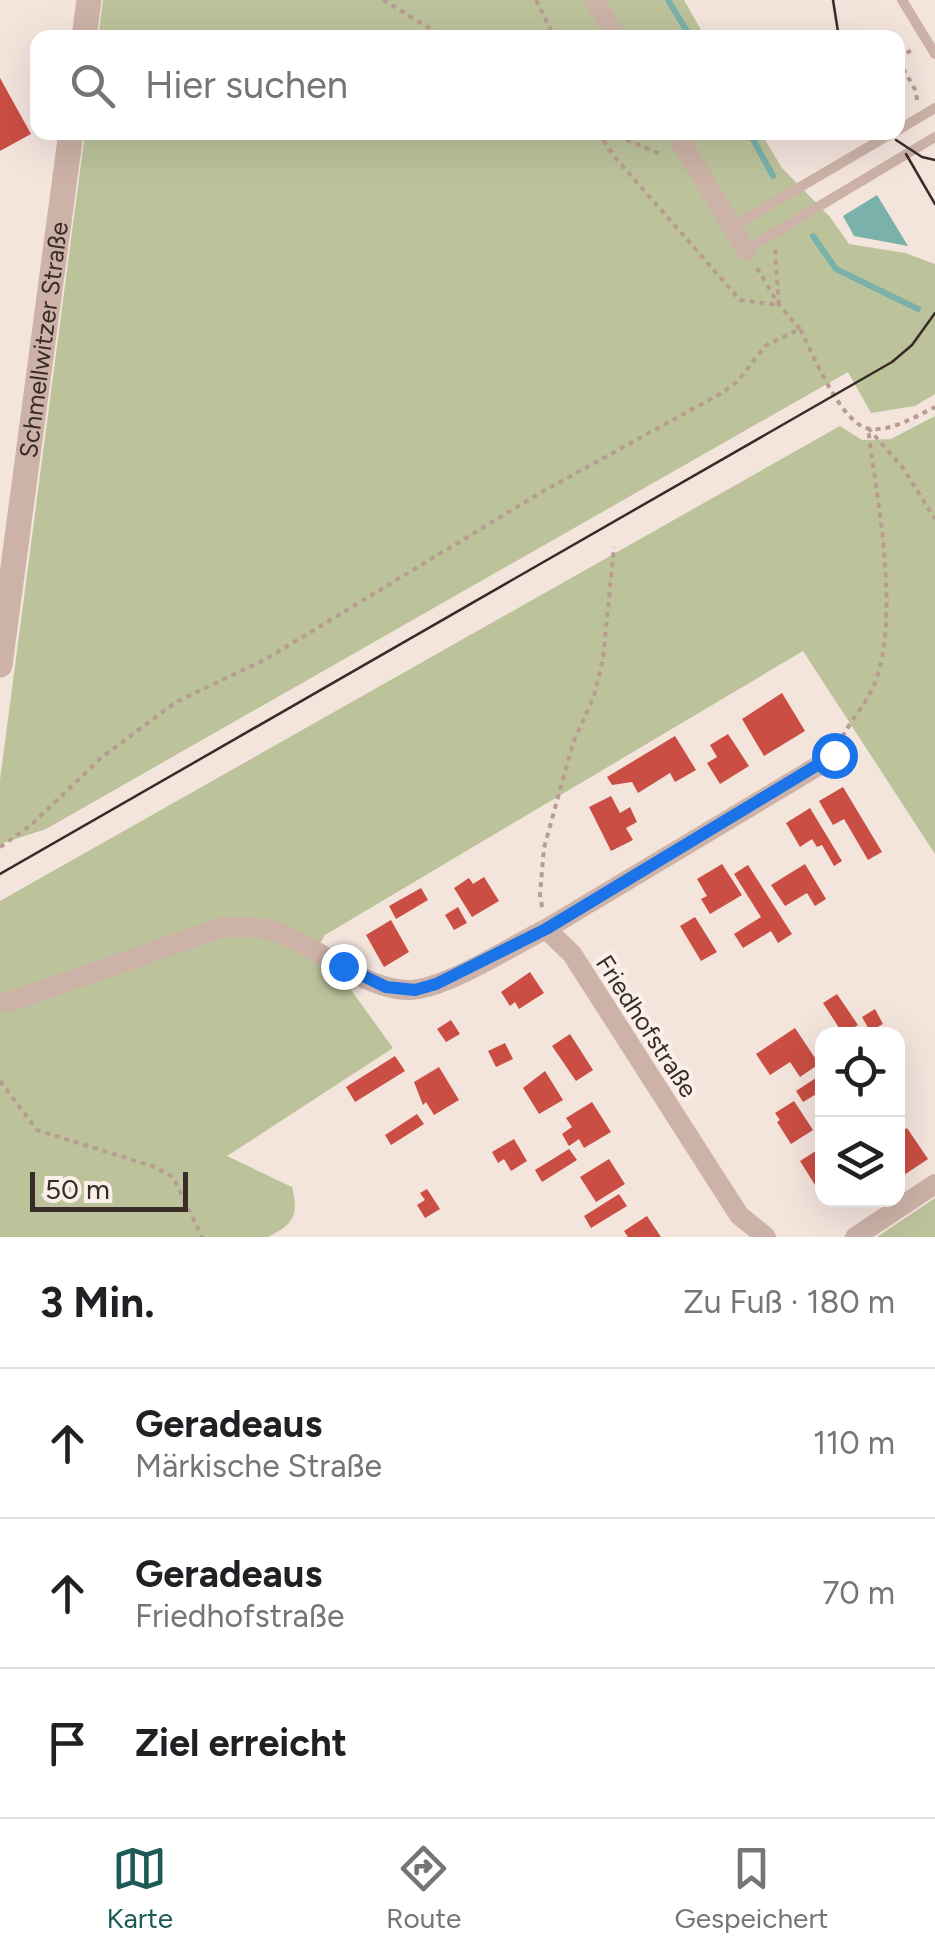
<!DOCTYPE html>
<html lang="de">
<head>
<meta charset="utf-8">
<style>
  :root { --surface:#fff; --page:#f2f2f2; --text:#202124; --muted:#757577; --line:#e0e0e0; --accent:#1c5b55 }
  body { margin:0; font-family:Figtree,sans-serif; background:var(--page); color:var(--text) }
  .controls { position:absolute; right:30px; bottom:30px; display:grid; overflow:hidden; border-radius:20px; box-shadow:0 10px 40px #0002 }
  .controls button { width:90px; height:90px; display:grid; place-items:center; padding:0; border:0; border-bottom:2px solid var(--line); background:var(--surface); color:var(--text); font:50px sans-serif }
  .scale { position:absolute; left:30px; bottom:25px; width:158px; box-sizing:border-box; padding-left:10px; border:5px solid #382b28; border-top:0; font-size:28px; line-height:35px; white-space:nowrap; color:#382b28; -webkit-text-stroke:8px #faefe9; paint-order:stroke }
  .stop { position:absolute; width:30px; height:30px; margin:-22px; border:8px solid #1a73e8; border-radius:50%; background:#fff }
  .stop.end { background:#1a73e8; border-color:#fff; box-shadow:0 2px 10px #0008 }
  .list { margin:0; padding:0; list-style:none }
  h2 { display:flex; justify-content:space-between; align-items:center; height:130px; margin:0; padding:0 40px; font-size:42px }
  h2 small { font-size:32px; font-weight:400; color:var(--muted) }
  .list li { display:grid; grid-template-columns:65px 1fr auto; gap:30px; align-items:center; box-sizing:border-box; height:150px; padding:0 40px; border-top:2px solid var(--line) }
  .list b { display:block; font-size:38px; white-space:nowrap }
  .list p { margin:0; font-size:32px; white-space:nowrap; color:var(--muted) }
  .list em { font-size:32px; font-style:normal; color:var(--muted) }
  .icon { flex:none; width:55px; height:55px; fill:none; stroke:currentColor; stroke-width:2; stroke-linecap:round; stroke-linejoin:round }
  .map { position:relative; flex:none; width:935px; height:1237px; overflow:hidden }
  .search { position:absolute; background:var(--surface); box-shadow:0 10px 40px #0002; left:30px; right:30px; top:30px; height:110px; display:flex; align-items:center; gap:25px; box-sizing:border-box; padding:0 35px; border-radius:20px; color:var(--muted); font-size:38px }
  .sheet { height:580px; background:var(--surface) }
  nav { display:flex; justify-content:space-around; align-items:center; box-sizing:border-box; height:140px; border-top:2px solid var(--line); background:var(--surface); font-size:28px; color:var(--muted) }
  nav a { display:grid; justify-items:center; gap:5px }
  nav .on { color:var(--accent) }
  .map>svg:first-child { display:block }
  .green { fill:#bcc39b }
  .water { fill:#7ab1aa }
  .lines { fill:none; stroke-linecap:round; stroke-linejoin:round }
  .stream { stroke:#7ab1aa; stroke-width:6 }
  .building { fill:#ca4e43 }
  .path { stroke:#b79c92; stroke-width:4; stroke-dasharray:5 5; stroke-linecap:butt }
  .service { stroke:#ccb2a7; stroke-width:10 }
  .minor { stroke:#ccb2a7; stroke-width:20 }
  .tertiary { stroke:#ccb2a7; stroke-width:25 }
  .tram { stroke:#382b28; stroke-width:2.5 }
  .route { stroke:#1a73e8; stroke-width:12 }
  .labels { text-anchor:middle; stroke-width:8; stroke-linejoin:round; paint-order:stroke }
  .street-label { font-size:25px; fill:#382b28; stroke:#faefe9 }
</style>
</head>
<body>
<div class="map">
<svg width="935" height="1237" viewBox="0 0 935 1237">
  <rect width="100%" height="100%" fill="#f3e4dc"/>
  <path class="green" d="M103,0H684L705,37L98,38Z
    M85,133H761L782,168L830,217L849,244L905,253L935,264V394L915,406L871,413L848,372L46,829L0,844V780Z
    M935,416V854L803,651L325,935L313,956L346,983L393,1048L227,1156L292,1187C299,1215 294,1224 268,1237H0V901L840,426L862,440L891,439Z
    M935,1198V1237H877Z"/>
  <path class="water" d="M877,195L908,246L854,236L843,216Z"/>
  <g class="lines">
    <path class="stream" d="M668,0L691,38
      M749,132L773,176
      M813,236L836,269L918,309"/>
  </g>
  <path class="building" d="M0,78L31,134L0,151Z
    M782,693L805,731L764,756L742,719Z
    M728,734L749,766L720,784L707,763L717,757L710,745Z
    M675,736L696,770L675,782L670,773L638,793L632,782L612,785L607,777Z
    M843,787L882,852L868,860L844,819L833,825L819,801Z
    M611,796L620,813L630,807L637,822L626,828L633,840L611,851L589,807Z
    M810,808L842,861L834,866L822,845L817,847L812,839L800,847L786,823Z
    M722,864L742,895L710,914L701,899L707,896L697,879Z
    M805,864L826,899L815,906L807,893L785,906L771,885Z
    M748,865L792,934L778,943L771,931L743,948L734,934L761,917L734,874Z
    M484,877L499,901L472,917L454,888L469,878L473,884Z
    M421,888L428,900L396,919L389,906Z
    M458,907L467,923L454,930L445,915Z
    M695,917L717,952L701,961L680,926Z
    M391,920L409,952L384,967L366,935Z
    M530,972L544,993L519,1009L515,1002L510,1006L501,992Z
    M837,994L858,1025L843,1034L823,1003Z
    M875,1009L883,1024L870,1031L862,1017Z
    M451,1020L460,1034L446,1042L437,1029Z
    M795,1028L819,1064L800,1077L790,1062L770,1075L756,1054Z
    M570,1034L593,1070L576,1081L552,1046Z
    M505,1043L513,1059L496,1067L488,1051Z
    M395,1056L405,1071L355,1102L346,1087Z
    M439,1067L459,1100L434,1115L426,1102L423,1105L414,1082Z
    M545,1071L563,1100L539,1114L523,1088Z
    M822,1074V1100L818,1093L803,1102L796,1091Z
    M794,1101L813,1130L791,1144L777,1122L780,1120L775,1113Z
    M592,1102L611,1132L584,1148L579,1139L569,1146L562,1134L572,1127L566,1118Z
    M417,1114L424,1124L391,1145L385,1135Z
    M907,1128L928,1159L904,1175L898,1165V1135Z
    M514,1139L527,1161L511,1171L504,1159L498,1163L492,1152Z
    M822,1147V1181L815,1185L800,1161Z
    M569,1149L577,1160L542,1182L535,1170Z
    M609,1159L625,1184L596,1202L580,1177Z
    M427,1189L440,1209L425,1218L417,1205L425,1200L420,1193Z
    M619,1194L627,1206L591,1228L584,1216Z
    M647,1216L661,1237H628L624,1231Z"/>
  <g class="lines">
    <path class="path" d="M383,0L446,38
      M536,0L555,38
      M898,58L915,48
      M898,60L916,91L917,100
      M598,132L613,155L740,300L779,305L775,250
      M608,132L663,155
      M757,268L779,305L800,329
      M868,428L903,468L935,519
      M838,746C848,722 868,703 876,680C900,611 877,501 868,428
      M0,847L31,825L102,757L176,702L266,659L540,493L720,394L738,381L765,346L800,329C813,354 839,419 866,428C887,434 917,416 935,407
      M542,907L540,894L544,848L573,743L594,696L603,659L614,547
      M0,1081L37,1130L152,1166L173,1177L202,1237"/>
    <path class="service" d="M902,0L935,54
      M898,130L935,108
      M732,227L894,132
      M746,250L935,137"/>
    <path class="minor" d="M594,0L617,38
      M675,132L746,250
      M546,929L828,760
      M0,1002H9L223,927C241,927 259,926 277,932C319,946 373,998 419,989C456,982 510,947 546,929L572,954L739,1215L766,1237
      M855,1237L935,1184"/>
    <g class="tertiary">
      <path d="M84,38L89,0"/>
      <path id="s1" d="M0,665L71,132"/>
    </g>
    <path class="tram" d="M833,0L839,38
      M896,140L922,157L935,160
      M906,154L935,204
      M0,874L892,362L912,345L935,313"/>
  </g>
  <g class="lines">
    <path class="route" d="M343,966L386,987L415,990L436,984L546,929L834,755"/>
  </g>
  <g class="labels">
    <g class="street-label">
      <text dy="9" stroke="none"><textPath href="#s1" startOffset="328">Schmellwitzer Straße</textPath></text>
      <text transform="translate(647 1026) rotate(57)" y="9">Friedhofstraße</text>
    </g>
  </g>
</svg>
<div class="controls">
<button><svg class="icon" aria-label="locate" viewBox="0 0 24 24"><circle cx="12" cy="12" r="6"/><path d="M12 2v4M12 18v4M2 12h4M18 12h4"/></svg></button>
<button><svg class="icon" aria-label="layers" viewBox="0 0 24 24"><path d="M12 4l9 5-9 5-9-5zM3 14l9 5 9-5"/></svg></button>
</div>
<div class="scale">50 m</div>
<div class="stop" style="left:834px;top:755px"></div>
<div class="stop end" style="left:343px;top:966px"></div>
<div class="search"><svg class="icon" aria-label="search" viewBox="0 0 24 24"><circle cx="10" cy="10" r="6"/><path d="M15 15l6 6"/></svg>Hier suchen</div>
</div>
<section class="sheet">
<h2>3 Min.<small>Zu Fuß · 180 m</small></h2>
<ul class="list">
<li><svg class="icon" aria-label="ahead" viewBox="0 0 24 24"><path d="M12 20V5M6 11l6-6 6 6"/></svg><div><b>Geradeaus</b><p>Märkische Straße</p></div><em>110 m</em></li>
<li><svg class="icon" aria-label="ahead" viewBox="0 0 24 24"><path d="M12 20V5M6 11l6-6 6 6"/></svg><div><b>Geradeaus</b><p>Friedhofstraße</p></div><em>70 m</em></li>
<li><svg class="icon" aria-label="arrive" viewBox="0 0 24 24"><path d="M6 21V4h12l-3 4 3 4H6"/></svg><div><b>Ziel erreicht</b></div></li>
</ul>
</section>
<nav>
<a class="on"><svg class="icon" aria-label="map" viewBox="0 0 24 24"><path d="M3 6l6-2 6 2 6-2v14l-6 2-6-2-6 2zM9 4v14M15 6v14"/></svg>Karte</a>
<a><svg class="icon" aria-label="directions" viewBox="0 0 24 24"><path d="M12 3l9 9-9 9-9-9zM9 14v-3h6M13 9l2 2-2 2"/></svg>Route</a>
<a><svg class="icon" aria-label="saved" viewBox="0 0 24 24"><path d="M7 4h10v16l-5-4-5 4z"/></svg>Gespeichert</a>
</nav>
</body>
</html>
